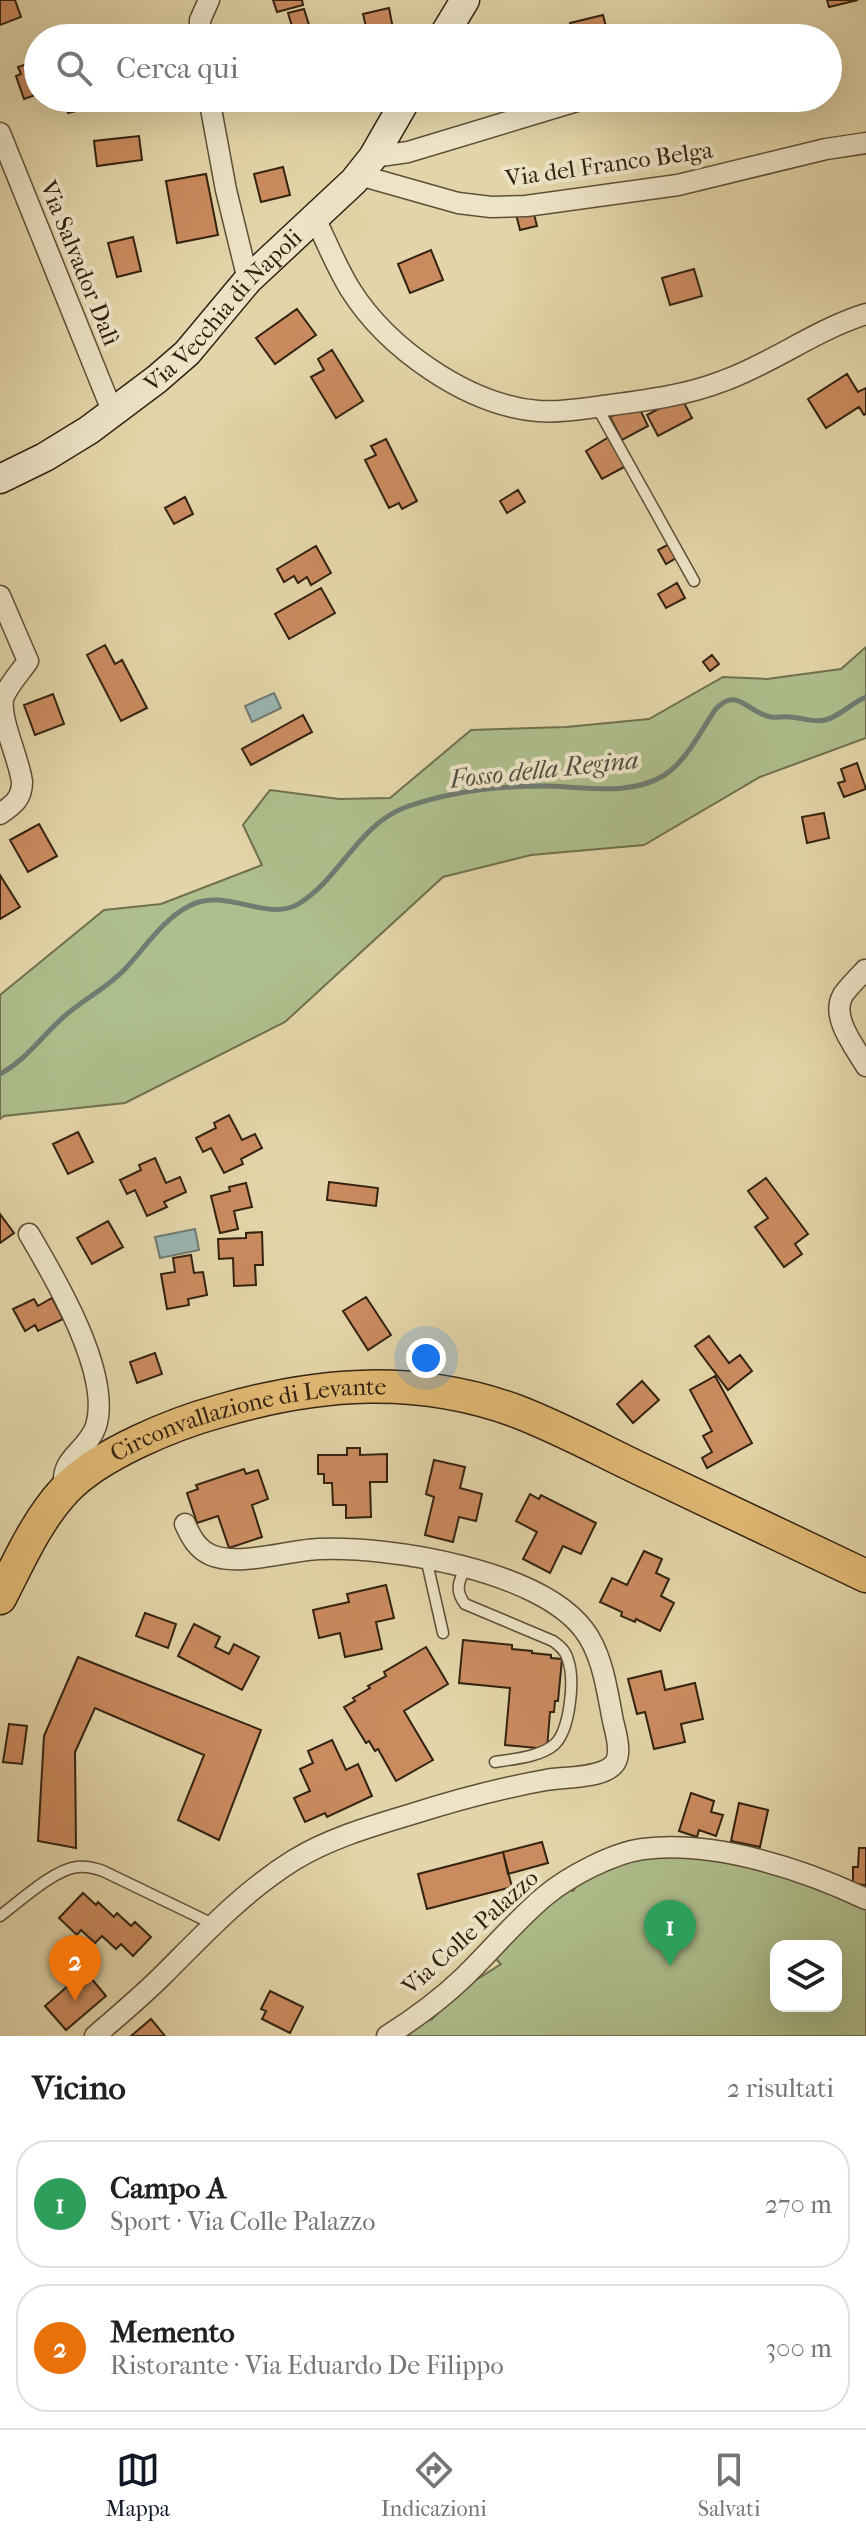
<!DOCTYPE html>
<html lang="it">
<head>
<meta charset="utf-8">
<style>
  :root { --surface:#fff; --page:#f6f6f6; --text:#202124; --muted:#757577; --line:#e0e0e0; --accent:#111827 }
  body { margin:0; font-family:"IM FELL French Canon",serif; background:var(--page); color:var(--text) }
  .controls { position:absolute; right:24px; bottom:24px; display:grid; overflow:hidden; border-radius:16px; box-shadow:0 8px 32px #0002 }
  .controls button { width:72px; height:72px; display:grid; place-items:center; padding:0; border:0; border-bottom:2px solid var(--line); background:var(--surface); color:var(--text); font:40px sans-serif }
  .you { position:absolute; left:426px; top:1358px; width:28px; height:28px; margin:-20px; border:6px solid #fff; border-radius:50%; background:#1a73e8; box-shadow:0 0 0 12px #1a73e833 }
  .badge { display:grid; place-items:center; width:52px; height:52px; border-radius:50%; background:var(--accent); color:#fff; font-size:26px; font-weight:700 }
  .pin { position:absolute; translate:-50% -66px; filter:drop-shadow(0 2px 4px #0008) }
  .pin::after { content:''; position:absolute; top:42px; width:28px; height:24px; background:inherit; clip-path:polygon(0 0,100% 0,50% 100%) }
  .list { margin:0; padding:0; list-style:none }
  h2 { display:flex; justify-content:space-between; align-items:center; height:104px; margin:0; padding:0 32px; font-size:34px }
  h2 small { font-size:26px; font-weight:400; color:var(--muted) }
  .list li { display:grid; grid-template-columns:52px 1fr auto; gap:24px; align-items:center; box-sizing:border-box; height:128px; margin:0 16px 16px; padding:0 16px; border:2px solid var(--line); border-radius:32px }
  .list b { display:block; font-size:30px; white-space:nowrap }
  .list p { margin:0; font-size:26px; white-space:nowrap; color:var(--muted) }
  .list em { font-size:26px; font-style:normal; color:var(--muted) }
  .icon { flex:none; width:44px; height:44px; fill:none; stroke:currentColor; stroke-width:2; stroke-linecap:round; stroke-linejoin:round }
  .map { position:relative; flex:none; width:866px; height:2036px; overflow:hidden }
  .search { position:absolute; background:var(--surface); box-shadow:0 8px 32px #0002; left:24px; right:24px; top:24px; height:88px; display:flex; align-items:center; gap:20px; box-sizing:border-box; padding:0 28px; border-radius:44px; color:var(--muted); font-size:30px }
  .sheet { height:392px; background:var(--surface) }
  nav { display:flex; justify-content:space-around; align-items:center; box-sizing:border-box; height:112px; border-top:2px solid var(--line); background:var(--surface); font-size:22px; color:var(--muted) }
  nav a { display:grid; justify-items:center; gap:4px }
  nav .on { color:var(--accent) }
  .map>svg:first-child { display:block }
  .green { fill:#aebe8c; stroke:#70704e; stroke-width:2; fill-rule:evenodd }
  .water { fill:#99b6b3; stroke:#707b72; stroke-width:2 }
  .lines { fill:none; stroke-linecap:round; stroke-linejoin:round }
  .stream { stroke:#707b72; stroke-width:5 }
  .building { fill:#ca8b5f; stroke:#321; stroke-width:2 }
  .lane-casing { stroke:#5f4f37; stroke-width:13 }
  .street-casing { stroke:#5f4f37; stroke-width:23 }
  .secondary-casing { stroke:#321; stroke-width:31 }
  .primary-casing { stroke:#321; stroke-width:35 }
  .lane { stroke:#ede4c7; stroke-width:10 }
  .street { stroke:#ede4c7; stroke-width:20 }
  .secondary { stroke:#ede4c7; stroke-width:28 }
  .primary { stroke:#e2ba74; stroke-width:32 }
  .labels { text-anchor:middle; stroke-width:8; stroke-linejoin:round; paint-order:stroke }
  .street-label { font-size:24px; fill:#321; stroke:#ede4c7 }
  .water-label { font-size:26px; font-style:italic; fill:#524e42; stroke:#ede4c7 }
</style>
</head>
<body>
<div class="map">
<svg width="866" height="2036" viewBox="0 0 866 2036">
  <rect width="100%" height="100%" fill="#e3d5a9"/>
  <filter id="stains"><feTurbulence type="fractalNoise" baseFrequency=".0025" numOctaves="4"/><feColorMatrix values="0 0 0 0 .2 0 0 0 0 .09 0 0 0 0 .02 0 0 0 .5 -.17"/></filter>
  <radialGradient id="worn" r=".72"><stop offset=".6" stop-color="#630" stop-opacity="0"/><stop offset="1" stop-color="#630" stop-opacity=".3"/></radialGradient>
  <path class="green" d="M866,647V738L760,777L644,845L531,855L443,877L285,1022L125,1103L4,1116L0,1119V995L104,910L161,904L262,865L243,825L270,790L339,799L390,798L471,730L566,727L649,719L723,677L767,679L841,669Z
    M667,1853L777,1871L866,1908V2036H397L426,2016L431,2020L465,1987L501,1964L495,1958L556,1896L568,1889L573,1891L580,1882L629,1857ZM776,1946H836V2006H776Z"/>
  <path class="water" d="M274,693L281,708L252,722L245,706Z
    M195,1229L199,1250L160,1258L155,1237Z"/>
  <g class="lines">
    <path class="stream" d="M0,1074C28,1059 44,1033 67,1014C86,998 108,987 125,969C145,948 162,920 189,906C226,886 268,924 300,903C342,876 358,825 406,807C449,792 499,786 543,786C581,786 628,797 663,776C686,762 700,732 715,710C737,685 747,713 771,717C777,718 784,716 790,717C805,718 819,725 833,717C845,711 854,702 866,697"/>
  </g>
  <path class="building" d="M0,0H15L21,17L0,25Z
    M273,0H302L303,5L277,12Z
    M827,0H858L829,7Z
    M389,8L393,29L368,35L363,14Z
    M304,9L310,28L294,33L288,13Z
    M603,15L609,38H574L570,23Z
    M38,60V94L24,99L16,76L21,74L18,67Z
    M64,98H98L100,105L68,113Z
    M139,136L142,160L97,166L94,141Z
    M283,167L290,195L261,202L254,174Z
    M206,174L218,235L177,243L166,181Z
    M533,210L537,226L520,230L516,214Z
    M133,237L141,271L117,277L108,243Z
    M431,250L443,280L410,293L398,264Z
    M694,269L702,296L670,305L662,278Z
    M297,309L316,335L275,364L256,338Z
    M332,350L363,401L336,418L311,377L324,370L318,359Z
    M847,374L858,392L866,388V414L864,415L859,407L826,428L808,399Z
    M681,397L692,418L658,436L647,415Z
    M637,403L648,426L622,440L610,417Z
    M609,437L626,466L602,479L586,451Z
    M386,439L417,501L402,509L399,503L389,508L365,460L376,455L371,446Z
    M518,490L525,502L507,513L500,501Z
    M185,497L193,514L174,524L165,508Z
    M669,544L676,558L666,564L658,550Z
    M316,546L331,573L311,585L307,577L298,583L294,576L284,582L277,569Z
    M677,583L685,598L666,608L658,594Z
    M321,588L335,613L289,639L275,614Z
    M105,645L115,664L122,660L147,708L121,721L87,655Z
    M712,655L719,664L710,671L703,662Z
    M53,694L64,724L35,735L24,705Z
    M303,715L312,732L251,765L242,749Z
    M857,763L866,789L844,797L838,783L845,781L841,769Z
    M824,813L829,838L807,843L802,817Z
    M39,824L57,856L28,872L10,840Z
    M0,875L20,907L0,919Z
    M229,1115L242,1140L255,1134L262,1148L241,1159L243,1164L224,1173L211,1148L203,1152L196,1138L216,1128L214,1123Z
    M78,1132L93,1162L68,1174L53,1144Z
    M155,1158L166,1183L180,1177L186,1192L164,1202L167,1207L147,1216L135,1190L127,1194L120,1180L141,1170L139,1165Z
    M766,1178L808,1234L795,1244L802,1254L784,1267L755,1227L768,1218L748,1191Z
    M329,1182L378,1188L376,1206L327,1200Z
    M246,1183L252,1207L234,1211L238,1229L220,1233L211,1196L230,1191L229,1187Z
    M0,1214L14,1233L0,1243Z
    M108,1221L123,1247L92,1264L77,1238Z
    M262,1232L263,1265H255L256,1285L234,1286L233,1258L219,1259L218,1239L246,1238V1233Z
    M191,1255L194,1273L203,1272L207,1295L188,1299L189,1305L167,1309L161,1274L175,1272L173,1258Z
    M366,1297L391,1335L368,1350L343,1311Z
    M52,1298L63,1319L38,1331L35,1325L25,1331L13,1309L34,1299L38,1306Z
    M709,1336L729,1363L740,1355L752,1371L728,1390L695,1346Z
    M155,1353L162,1374L137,1383L130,1362Z
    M715,1376L752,1443L707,1468L702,1458L712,1452L703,1436L712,1431L690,1390Z
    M642,1381L659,1400L633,1423L617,1404Z
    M347,1448H360V1455L387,1454V1482H370L371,1517L346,1518V1505H333L332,1483H324V1474H318V1455H347Z
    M434,1460L465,1467L460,1488L482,1494L476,1521L459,1517L453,1542L425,1535L434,1497L426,1494Z
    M244,1469L246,1474L258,1470L268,1499L252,1505L262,1537L229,1548L218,1516L197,1523L187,1493L198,1489L196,1485Z
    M530,1494L539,1499L541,1495L596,1523L581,1554L563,1546L550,1573L523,1559L537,1532L516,1521Z
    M644,1551L662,1559L656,1573L669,1579L661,1596L674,1603L660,1631L636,1619L635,1622L621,1616L622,1612L600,1602L612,1578L627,1585Z
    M386,1585L394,1618L376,1622L382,1649L345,1657L340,1633L319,1638L313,1610L349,1602L347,1594Z
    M145,1613L176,1624L168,1648L136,1636Z
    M194,1624L220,1637L215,1647L229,1654L234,1644L259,1657L242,1690L178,1656Z
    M463,1640L512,1645V1649L532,1651V1653L551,1655V1658L562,1659L558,1701H555L554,1712H550L547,1749L505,1745L510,1688L459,1683Z
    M426,1647L448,1684L404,1711L433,1760L396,1781L378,1749L375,1751L369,1741L366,1743L344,1707L355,1701L353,1698L370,1688L368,1686L386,1676L384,1672Z
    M78,1657L261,1730L219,1840L178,1820L204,1755L95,1708L75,1752L76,1848L38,1841L44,1736Z
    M661,1671L665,1690L695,1683L703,1719L681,1724L685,1742L654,1749L645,1712L637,1714L628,1679Z
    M9,1724L27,1726L22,1764L3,1762Z
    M332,1740L346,1770L358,1764L372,1796L327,1817L325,1813L305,1822L294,1798L310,1791L300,1769L313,1763L308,1751Z
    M691,1793L714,1801L711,1812L723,1815L716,1836L699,1830L697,1837L679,1831Z
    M739,1803L768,1810L760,1847L731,1841Z
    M542,1842L548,1863L508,1874L503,1852Z
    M859,1848H866V1885L853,1884V1867H858Z
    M503,1852L512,1887L427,1909L418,1874Z
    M83,1893L96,1905L98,1902L114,1917L117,1913L131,1926L135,1922L151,1937L133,1956L121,1944L116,1949L102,1936L95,1943L81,1930L77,1935L59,1918Z
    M85,1971L106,1996L66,2030L45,2006Z
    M270,1991L303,2007L290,2033L262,2019L266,2011L261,2009Z
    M151,2019L165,2036H131Z"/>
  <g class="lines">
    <defs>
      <path id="lane" d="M597,407L694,581
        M426,1558L443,1633
        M466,1568C458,1581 455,1591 465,1604L553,1641C560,1646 566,1651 568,1660C575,1680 570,1729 555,1744C541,1757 513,1759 495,1762
        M0,1916C20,1901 53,1870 77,1867C86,1866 95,1868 103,1871L213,1924"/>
      <path id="street" d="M200,38V20L209,0
        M209,98L226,190L248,280
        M0,133L113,413
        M373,157L408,152L587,98
        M359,175L458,203L491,207L526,206L678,185L826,149L866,143
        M315,218C326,241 336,266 350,289C387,348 467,405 538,411C562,413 587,408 611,405C649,400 687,395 723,381C773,363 815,330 866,314
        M0,596L28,661C20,673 7,686 3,699C0,721 19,758 22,782C22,799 13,805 0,814
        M865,970C858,978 849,986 843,995C830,1017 855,1047 866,1066
        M29,1234C55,1278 112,1374 96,1426C87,1453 58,1457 65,1490
        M95,2036C118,2016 141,1997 163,1975C204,1934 244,1891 294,1860C330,1838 372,1826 412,1814C456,1800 501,1788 546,1780C564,1777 598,1778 611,1767C624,1758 616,1734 613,1721C607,1691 603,1655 584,1630C539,1570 390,1546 319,1549C289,1550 239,1567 211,1555C197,1549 191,1537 185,1524
        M387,2036C414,2019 440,2000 464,1977C491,1951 516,1920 545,1896C569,1876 613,1853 643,1849C714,1840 803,1869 866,1899"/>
      <g id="secondary">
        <path d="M442,38L465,0"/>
        <path id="s1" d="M0,479L45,457L89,430L157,379L187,353L248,280L354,181L373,157L407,98"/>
      </g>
      <g id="primary">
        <path id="s2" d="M0,1598C19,1561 37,1520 65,1490C99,1454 173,1424 220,1411C320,1382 417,1375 516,1411C563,1429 608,1454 653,1475C724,1509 795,1543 866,1576"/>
      </g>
    </defs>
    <use href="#lane" class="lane-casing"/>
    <use href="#street" class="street-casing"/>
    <use href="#secondary" class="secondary-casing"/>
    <use href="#primary" class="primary-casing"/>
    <use href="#lane" class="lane"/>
    <use href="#street" class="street"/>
    <use href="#secondary" class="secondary"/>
    <use href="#primary" class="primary"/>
  </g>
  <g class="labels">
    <g class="street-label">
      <text transform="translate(609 164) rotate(-8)" y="8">Via del Franco Belga</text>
      <text transform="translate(80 263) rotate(68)" y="8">Via Salvador Dalì</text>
      <text dy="8" stroke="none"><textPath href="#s1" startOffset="282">Via Vecchia di Napoli</textPath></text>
      <text dy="8" stroke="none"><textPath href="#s2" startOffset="328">Circonvallazione di Levante</textPath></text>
      <text transform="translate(470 1932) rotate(-42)" y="8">Via Colle Palazzo</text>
    </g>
    <g class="water-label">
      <text transform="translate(544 769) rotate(-6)" y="9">Fosso della Regina</text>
    </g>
  </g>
  <rect width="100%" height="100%" filter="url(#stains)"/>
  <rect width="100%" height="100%" fill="url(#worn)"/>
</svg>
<div class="controls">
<button><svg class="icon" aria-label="layers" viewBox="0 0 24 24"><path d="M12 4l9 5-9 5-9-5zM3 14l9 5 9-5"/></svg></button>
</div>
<div class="you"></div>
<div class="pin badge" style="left:670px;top:1966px;background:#2e9e5b">1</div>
<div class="pin badge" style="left:75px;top:2001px;background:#e8710a">2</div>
<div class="search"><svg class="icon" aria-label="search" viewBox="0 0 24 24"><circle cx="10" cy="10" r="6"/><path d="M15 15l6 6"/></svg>Cerca qui</div>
</div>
<section class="sheet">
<h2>Vicino<small>2 risultati</small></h2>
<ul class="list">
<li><span class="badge" style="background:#2e9e5b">1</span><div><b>Campo A</b><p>Sport · Via Colle Palazzo</p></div><em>270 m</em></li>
<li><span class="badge" style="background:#e8710a">2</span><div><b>Memento</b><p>Ristorante · Via Eduardo De Filippo</p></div><em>300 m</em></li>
</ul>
</section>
<nav>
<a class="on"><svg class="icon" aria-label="map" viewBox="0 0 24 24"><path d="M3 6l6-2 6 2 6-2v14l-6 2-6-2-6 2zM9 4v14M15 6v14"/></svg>Mappa</a>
<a><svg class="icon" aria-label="directions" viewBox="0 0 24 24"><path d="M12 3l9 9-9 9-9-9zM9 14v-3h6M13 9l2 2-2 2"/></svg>Indicazioni</a>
<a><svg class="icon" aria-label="saved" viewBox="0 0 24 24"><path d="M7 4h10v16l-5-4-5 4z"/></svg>Salvati</a>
</nav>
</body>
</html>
